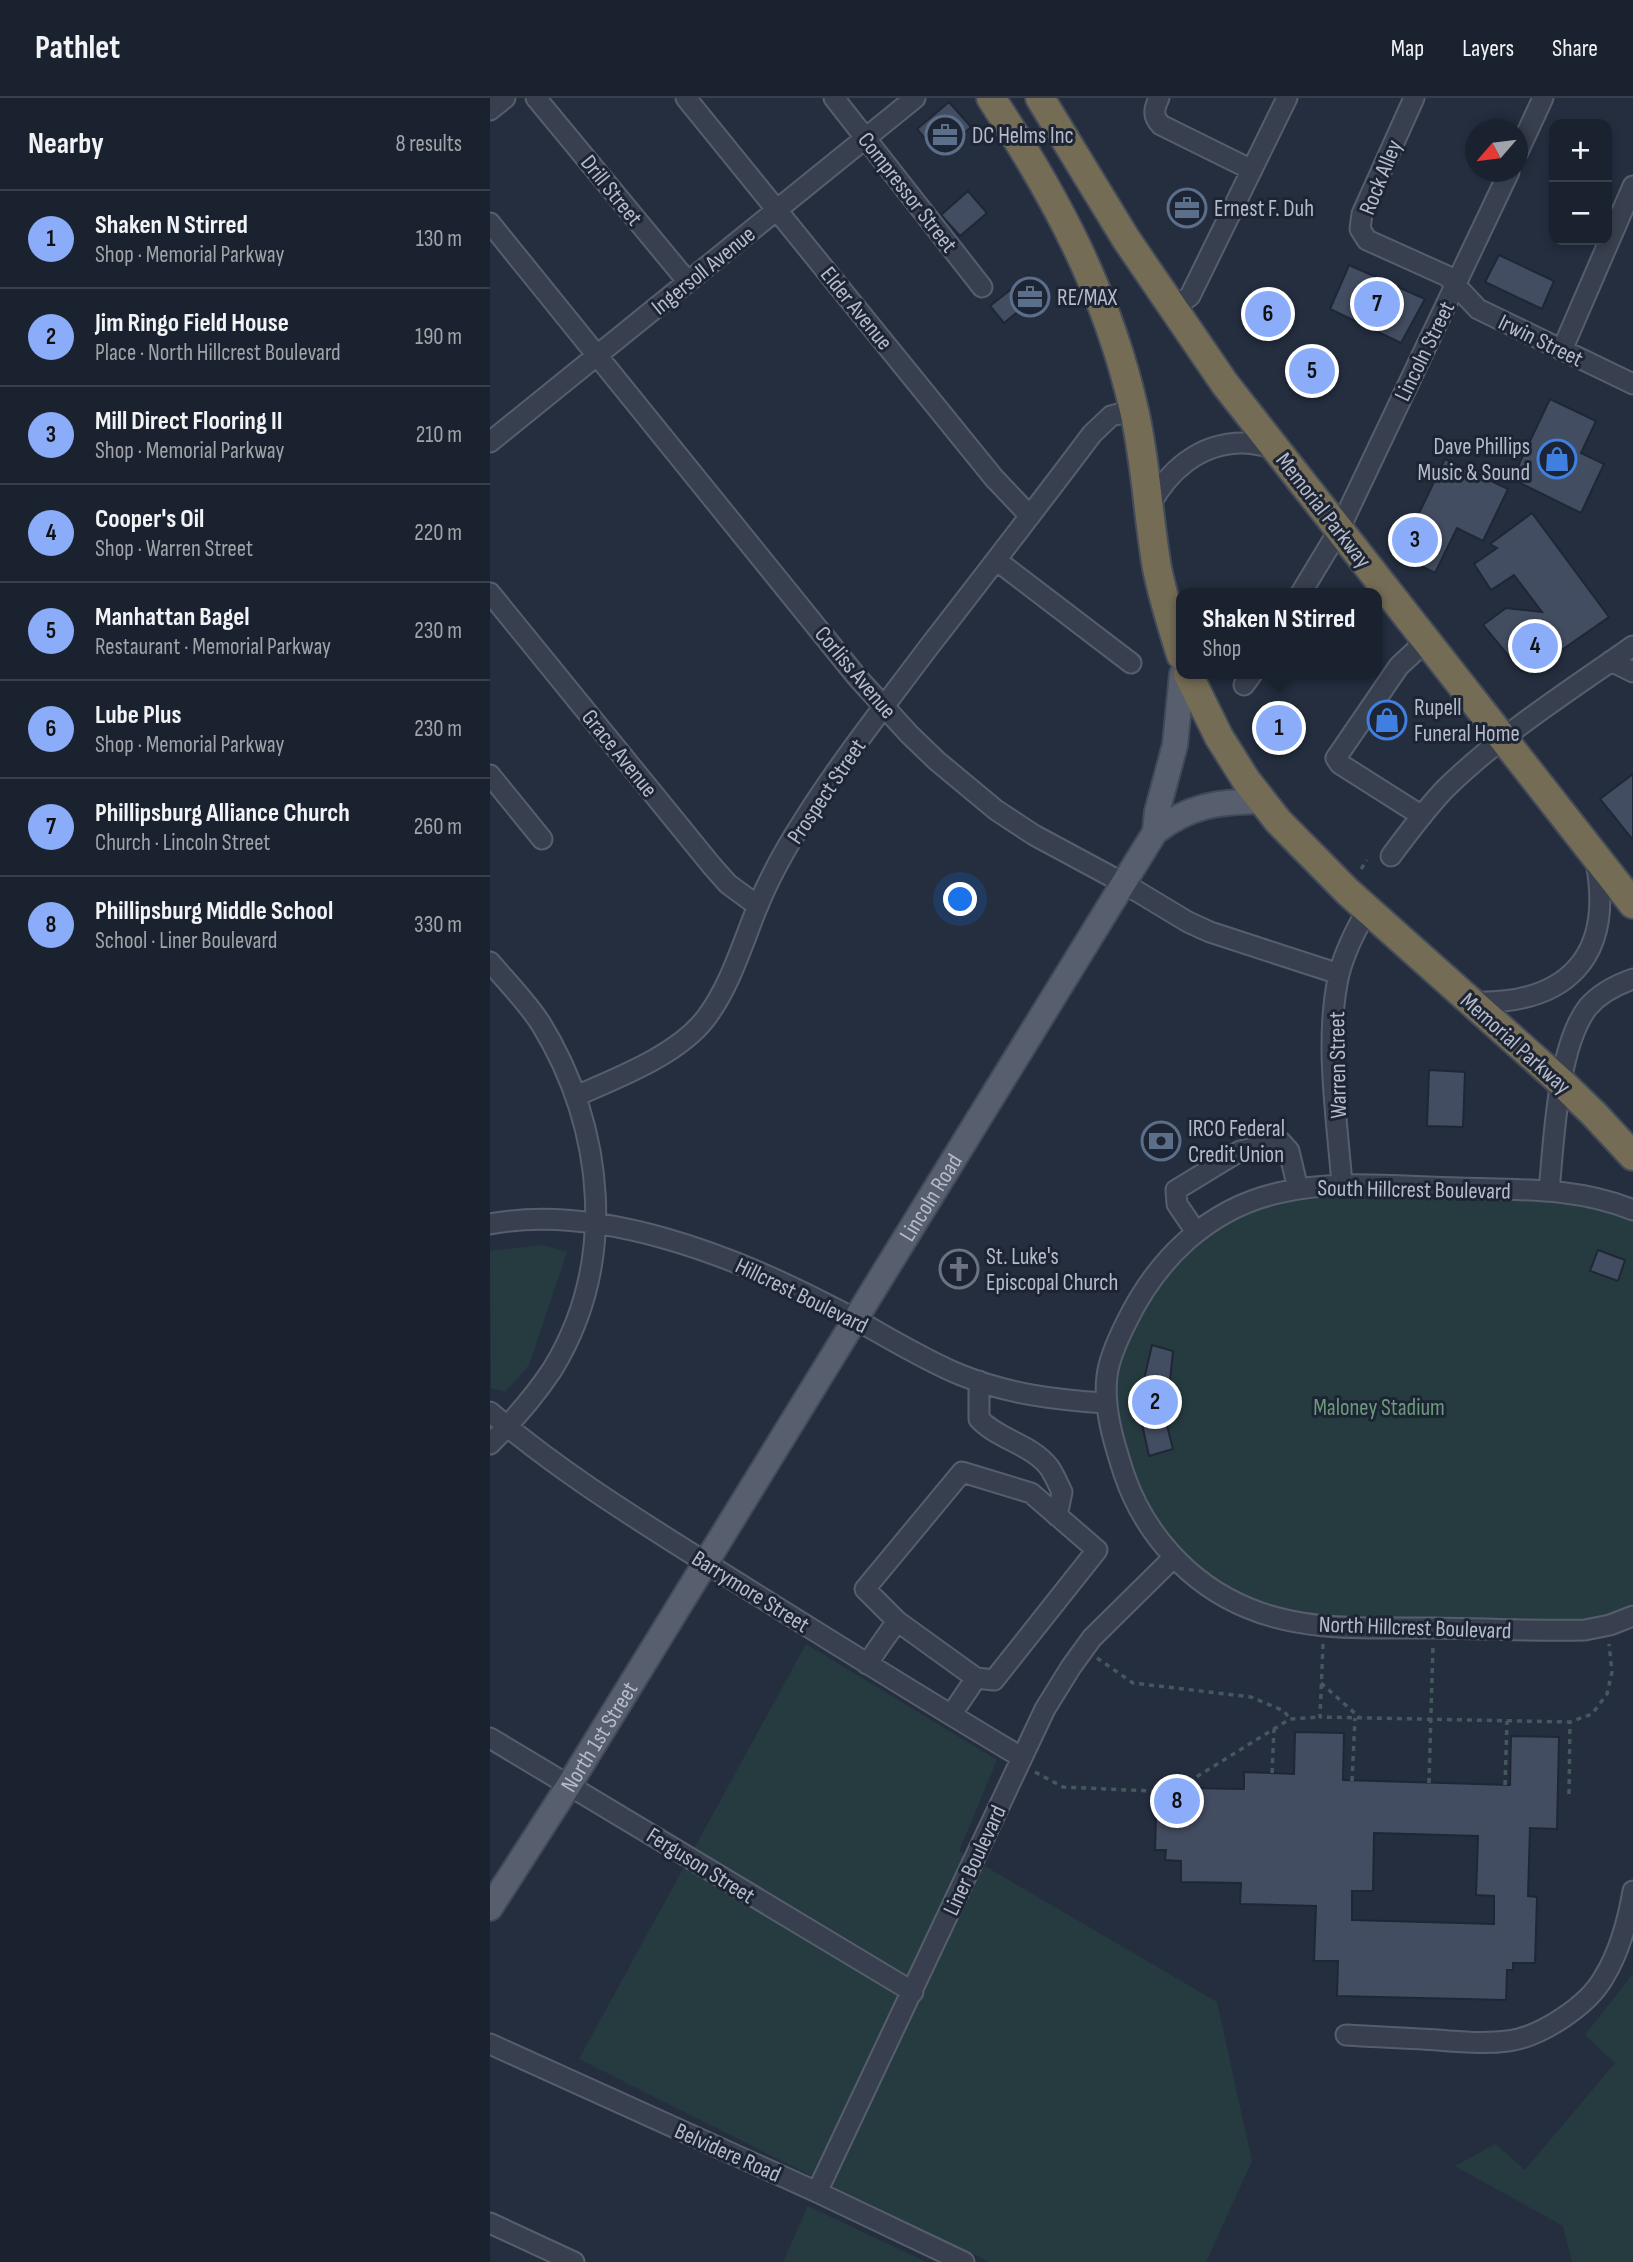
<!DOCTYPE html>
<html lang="en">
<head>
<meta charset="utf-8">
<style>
  :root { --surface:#1b222f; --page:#282f3b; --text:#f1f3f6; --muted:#a0a4aa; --line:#393f4b; --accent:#8bacf9 }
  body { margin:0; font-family:"Sofia Sans Condensed",sans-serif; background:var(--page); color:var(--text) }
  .controls { position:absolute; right:21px; top:21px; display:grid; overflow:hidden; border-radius:14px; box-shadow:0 4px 10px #0003 }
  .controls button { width:63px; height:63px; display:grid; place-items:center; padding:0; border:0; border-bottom:2px solid var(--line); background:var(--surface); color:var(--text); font:35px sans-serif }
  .compass { position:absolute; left:975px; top:21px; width:63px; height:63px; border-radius:50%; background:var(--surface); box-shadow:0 4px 10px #0003; rotate:242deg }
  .you { position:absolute; left:471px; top:802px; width:24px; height:24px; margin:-18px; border:5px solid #fff; border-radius:50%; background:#1a73e8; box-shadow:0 0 0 10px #1a73e833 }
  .badge { display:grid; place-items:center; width:46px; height:46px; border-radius:50%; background:var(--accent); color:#111; font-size:23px; font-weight:700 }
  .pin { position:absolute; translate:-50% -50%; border:4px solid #fff; box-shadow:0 2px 7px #0006 }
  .popup { position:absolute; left:686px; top:490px; width:206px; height:91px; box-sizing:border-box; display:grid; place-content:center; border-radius:14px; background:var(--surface); filter:drop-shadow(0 2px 5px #0005); font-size:23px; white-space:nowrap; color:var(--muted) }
  .popup b { font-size:26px; color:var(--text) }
  .popup::after { content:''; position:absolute; left:50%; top:100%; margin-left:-14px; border:14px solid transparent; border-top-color:var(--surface) }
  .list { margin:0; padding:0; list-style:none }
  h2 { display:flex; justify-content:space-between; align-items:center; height:91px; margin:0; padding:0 28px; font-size:30px }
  h2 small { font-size:23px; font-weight:400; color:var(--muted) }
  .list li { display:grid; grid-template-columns:46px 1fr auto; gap:21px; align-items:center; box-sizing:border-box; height:98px; padding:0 28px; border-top:2px solid var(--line) }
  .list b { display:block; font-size:26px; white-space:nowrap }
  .list p { margin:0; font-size:23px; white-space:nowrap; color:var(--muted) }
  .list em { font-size:23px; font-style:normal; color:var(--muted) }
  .map { position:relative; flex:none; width:1143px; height:2164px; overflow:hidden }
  header { display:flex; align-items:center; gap:42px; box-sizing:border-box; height:98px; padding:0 35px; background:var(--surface); border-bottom:2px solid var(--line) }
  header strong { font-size:33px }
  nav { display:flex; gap:38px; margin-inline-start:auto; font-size:24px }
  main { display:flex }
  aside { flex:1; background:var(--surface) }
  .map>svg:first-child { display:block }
  .green { fill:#263b40 }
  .building { fill:#434d61; stroke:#1f2736; stroke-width:2; fill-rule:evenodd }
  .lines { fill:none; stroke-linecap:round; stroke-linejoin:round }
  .minor-casing { stroke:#565e6d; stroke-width:23 }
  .major-casing { stroke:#424958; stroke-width:28 }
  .highway-casing { stroke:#434b5a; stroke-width:32 }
  .path { stroke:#44585d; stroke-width:3.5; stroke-dasharray:5 5; stroke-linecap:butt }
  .minor { stroke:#38404f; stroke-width:19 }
  .major { stroke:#575f6f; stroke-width:24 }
  .highway { stroke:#756c55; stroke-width:28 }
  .labels { text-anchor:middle; stroke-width:6; stroke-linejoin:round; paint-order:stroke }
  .poi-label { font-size:23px; fill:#b5bbca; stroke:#1d2534; text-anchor:start }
  .street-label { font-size:23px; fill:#b5bbca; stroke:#1d2534 }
  .park-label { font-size:23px; fill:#6c9b7a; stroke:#1d2534 }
</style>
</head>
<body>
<header>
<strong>Pathlet</strong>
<nav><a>Map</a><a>Layers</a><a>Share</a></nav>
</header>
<main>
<aside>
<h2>Nearby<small>8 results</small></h2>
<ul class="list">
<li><span class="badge">1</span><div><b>Shaken N Stirred</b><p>Shop · Memorial Parkway</p></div><em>130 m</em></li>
<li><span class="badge">2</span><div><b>Jim Ringo Field House</b><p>Place · North Hillcrest Boulevard</p></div><em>190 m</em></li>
<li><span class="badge">3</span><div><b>Mill Direct Flooring II</b><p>Shop · Memorial Parkway</p></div><em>210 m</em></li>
<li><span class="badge">4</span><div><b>Cooper's Oil</b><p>Shop · Warren Street</p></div><em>220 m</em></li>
<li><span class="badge">5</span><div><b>Manhattan Bagel</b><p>Restaurant · Memorial Parkway</p></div><em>230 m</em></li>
<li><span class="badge">6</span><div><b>Lube Plus</b><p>Shop · Memorial Parkway</p></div><em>230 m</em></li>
<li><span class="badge">7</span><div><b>Phillipsburg Alliance Church</b><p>Church · Lincoln Street</p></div><em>260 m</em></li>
<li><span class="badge">8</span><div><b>Phillipsburg Middle School</b><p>School · Liner Boulevard</p></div><em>330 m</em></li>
</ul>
</aside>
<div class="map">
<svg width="1143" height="2164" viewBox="0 0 1143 2164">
  <rect width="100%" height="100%" fill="#242e3f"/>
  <path class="green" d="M804,1091L1116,1102L1143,1112V1518L1120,1527L784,1519L684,1459L627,1355L622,1259L702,1137Z
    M53,1147L77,1154L39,1267L15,1294L1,1290L0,1153Z
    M316,1546L507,1662L469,1753L727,1904L762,2063L716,2164H499L328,2081L89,1961Z
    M1143,1876V2164H1082L1073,2128L965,2068L1005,2046L1035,2072L1125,1965L1095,1937Z
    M318,2108L436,2164H293Z"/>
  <path class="building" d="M459,4L481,29L449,57L427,31Z
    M478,93L497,115L470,138L451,117Z
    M1009,157L1064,183L1052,211L995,184Z
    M859,167L935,201L911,245L840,211Z
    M539,177L553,193L514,225L500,208Z
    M1060,301L1106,323L1091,355L1114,366L1091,415L1022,381Z
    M955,361L1018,391L993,443L967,430L945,475L909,457Z
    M1042,415L1119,519L1040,574L1031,573L993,527L1016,510L1052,514L1024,477L1001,492L984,466L1007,450L1000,446Z
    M1143,676V742L1110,701Z
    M939,972L975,974L973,1029L937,1028Z
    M1108,1152L1135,1162L1128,1183L1100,1173Z
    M662,1247L683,1253L676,1324L683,1351L659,1358L652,1326L655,1277Z
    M805,1634L854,1635L853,1682L1020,1687L1021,1638L1069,1639L1067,1731L1040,1730L1038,1798L1047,1799L1045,1865H1023V1872H1017L1016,1902L847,1898L848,1863H824L826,1808L750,1806L751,1785L691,1784V1763L675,1762L676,1752H665L666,1719L677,1720V1710H695V1690L754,1691V1674L804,1676ZM884,1735L988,1738L986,1797L1004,1798V1826L862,1822V1793H883Z"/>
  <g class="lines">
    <defs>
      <path id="minor" d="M46,0L198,184
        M196,0L504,380L540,418
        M344,0L492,189
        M669,0C664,11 662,18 671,27L762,72
        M924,0L872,116L870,131L877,142L957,178L988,211L1143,286
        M0,12L15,0
        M1028,54L1053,0
        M0,125L367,579L419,636L447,663L506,712L544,737L635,786L698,824L720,834L849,876
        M682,211L700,198L797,0
        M1072,252L1143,88
        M0,344L425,0
        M659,409C678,373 709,345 753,345C763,345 774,348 785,350
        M506,462L641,565
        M0,495L222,768L238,786L268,808
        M811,495L849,432L1019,74
        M1121,563L1143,574
        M754,587L762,576
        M0,677L52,741
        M932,718L850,666L846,660L909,568L936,543
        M901,758C918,735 935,712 955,691C1011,636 1079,593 1143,548
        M0,864C17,884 37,904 51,926C115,1030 128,1165 62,1272C44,1299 23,1323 0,1346
        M982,904C1077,907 1124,859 1106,764
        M86,998C127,980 188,957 216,920C240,888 252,847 267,810C280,778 298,746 317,717C354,659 397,605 438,550C493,479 548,408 602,336L621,318L644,312
        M852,1087C847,1019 834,943 849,876C855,853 866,831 878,811
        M1059,1093C1064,1043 1067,949 1098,909C1110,895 1126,887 1143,881
        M1143,1112C1088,1089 1028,1092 970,1090C910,1089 846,1081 788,1095C718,1111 667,1161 636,1225C628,1241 619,1260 617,1278C613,1310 624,1345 634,1376C654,1435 699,1486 758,1510C817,1535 882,1529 944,1530C994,1531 1044,1533 1095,1532L1120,1527L1143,1518
        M0,1126C109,1105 244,1158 340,1208C384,1230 425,1258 471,1277C518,1296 566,1302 616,1305
        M706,1134L687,1106L686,1092L750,1053L791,1044L799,1053L808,1091
        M489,1283V1321C509,1342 541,1346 559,1369C564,1376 568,1386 572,1394L567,1418
        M0,1314C72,1376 152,1424 232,1475C331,1537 430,1599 531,1659
        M407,1523L375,1491L472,1374L541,1395L607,1452L504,1582L486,1580
        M377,1566L407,1523L486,1580L461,1617
        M0,1640L423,1894
        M856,1937C887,1939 917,1940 948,1942C971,1944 994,1946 1018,1943C1050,1939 1098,1908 1114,1879C1130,1853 1138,1822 1143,1793
        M0,1946L327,2094L474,2164
        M327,2094L555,1611L581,1569L602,1540L684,1459
        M0,2125L84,2164"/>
      <g id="major">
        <path d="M665,734L667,714L685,647L692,576"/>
        <path id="s1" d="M0,1810L79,1687L665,734C701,707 727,704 771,703"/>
      </g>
      <path id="highway" d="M501,0C566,99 618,196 644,312C656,364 658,418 667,470C673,500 682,528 691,557
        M550,0L636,141L735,286L1143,806
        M698,576L729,639L756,682L788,723L858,794L1072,985L1104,1016L1143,1058"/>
    </defs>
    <use href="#minor" class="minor-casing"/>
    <use href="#major" class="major-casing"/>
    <use href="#highway" class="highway-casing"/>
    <path class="path" d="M871,771L877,762
      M833,1546L830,1619L1080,1624L1102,1616L1117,1596L1122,1574L1119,1546
      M607,1560L643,1585L761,1599L794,1613L800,1621
      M831,1585L869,1619
      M545,1674L573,1689L682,1694L800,1621L830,1619
      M782,1675L784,1631
      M862,1683L865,1620
      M939,1685L943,1547
      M1015,1687L1017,1623
      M1079,1696L1080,1624"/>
    <use href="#minor" class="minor"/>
    <use href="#major" class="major"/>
    <use href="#highway" class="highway"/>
  </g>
  <defs>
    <symbol id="office-ring" viewBox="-11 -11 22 22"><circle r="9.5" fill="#1d2534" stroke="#5c6f8a" stroke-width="1.5"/><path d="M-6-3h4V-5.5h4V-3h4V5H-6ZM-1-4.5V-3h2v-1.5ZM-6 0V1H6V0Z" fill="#5c6f8a"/></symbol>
    <symbol id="shop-ring" viewBox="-11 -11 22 22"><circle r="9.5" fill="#1d2534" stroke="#3f7fe0" stroke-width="1.5"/><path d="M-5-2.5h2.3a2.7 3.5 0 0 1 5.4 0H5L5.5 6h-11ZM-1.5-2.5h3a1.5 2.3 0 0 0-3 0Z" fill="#3f7fe0"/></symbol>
    <symbol id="bank-ring" viewBox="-11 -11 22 22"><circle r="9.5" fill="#1d2534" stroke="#5c6f8a" stroke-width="1.5"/><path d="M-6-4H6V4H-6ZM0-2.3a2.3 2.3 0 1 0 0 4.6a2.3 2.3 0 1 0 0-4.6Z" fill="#5c6f8a"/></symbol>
    <symbol id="church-ring" viewBox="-11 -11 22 22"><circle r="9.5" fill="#1d2534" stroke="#6b7280" stroke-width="1.5"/><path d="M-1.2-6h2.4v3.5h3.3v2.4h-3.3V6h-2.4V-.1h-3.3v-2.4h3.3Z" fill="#6b7280"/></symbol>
  </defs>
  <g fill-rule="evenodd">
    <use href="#office-ring" x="433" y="15" width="44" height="44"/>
    <use href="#office-ring" x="675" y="88" width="44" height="44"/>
    <use href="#office-ring" x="518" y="177" width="44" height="44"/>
    <use href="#shop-ring" x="1045" y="339" width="44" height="44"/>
    <use href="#shop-ring" x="875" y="600" width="44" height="44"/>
    <use href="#bank-ring" x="649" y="1021" width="44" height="44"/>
    <use href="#church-ring" x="447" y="1149" width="44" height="44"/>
  </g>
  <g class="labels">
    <g class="poi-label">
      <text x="482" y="45">DC Helms Inc</text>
      <text x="724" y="118">Ernest F. Duh</text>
      <text x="567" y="207">RE/MAX</text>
      <text x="1040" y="356" text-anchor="end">Dave Phillips<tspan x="1040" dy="26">Music &amp; Sound</tspan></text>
      <text x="924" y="617">Rupell<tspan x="924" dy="26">Funeral Home</tspan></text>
      <text x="698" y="1038">IRCO Federal<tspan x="698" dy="26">Credit Union</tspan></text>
      <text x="496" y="1166">St. Luke's<tspan x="496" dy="26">Episcopal Church</tspan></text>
    </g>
    <g class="street-label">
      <text transform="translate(890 79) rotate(-68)" y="8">Rock Alley</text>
      <text transform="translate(122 92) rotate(51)" y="8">Drill Street</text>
      <text transform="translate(418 94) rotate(52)" y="8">Compressor Street</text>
      <text transform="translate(213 172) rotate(-39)" y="8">Ingersoll Avenue</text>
      <text transform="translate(367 210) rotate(51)" y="8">Elder Avenue</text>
      <text transform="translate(1051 242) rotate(26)" y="8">Irwin Street</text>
      <text transform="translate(934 253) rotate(-64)" y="8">Lincoln Street</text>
      <text transform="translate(834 412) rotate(52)" y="8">Memorial Parkway</text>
      <text transform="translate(366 574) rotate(50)" y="8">Corliss Avenue</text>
      <text transform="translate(130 655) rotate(51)" y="8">Grace Avenue</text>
      <text transform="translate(336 693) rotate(-56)" y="8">Prospect Street</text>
      <text transform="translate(1026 945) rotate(42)" y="8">Memorial Parkway</text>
      <text transform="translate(847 967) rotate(-91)" y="8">Warren Street</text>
      <text transform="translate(924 1091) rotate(1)" y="8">South Hillcrest Boulevard</text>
      <text dy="8" stroke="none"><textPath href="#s1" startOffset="836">Lincoln Road</textPath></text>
      <text transform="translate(312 1197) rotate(26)" y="8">Hillcrest Boulevard</text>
      <text transform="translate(261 1493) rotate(32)" y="8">Barrymore Street</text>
      <text transform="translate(925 1529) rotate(2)" y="8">North Hillcrest Boulevard</text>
      <text dy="8" stroke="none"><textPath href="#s1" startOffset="203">North 1st Street</textPath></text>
      <text transform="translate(484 1762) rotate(-65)" y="8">Liner Boulevard</text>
      <text transform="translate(211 1767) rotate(32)" y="8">Ferguson Street</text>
      <text transform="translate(238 2054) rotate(24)" y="8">Belvidere Road</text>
    </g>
    <g class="park-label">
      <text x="889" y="1317">Maloney Stadium</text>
    </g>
  </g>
</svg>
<div class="controls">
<button>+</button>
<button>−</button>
</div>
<svg class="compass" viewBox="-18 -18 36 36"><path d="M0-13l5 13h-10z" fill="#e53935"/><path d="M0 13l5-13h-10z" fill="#a0a4aa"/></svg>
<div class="you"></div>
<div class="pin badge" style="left:789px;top:630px">1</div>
<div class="popup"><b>Shaken N Stirred</b>Shop</div>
<div class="pin badge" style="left:665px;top:1304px">2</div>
<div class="pin badge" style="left:925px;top:442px">3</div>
<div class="pin badge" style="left:1045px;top:548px">4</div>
<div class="pin badge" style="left:822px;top:273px">5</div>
<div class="pin badge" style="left:778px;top:216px">6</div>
<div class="pin badge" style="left:887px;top:206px">7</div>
<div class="pin badge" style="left:687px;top:1703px">8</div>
</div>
</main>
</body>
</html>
